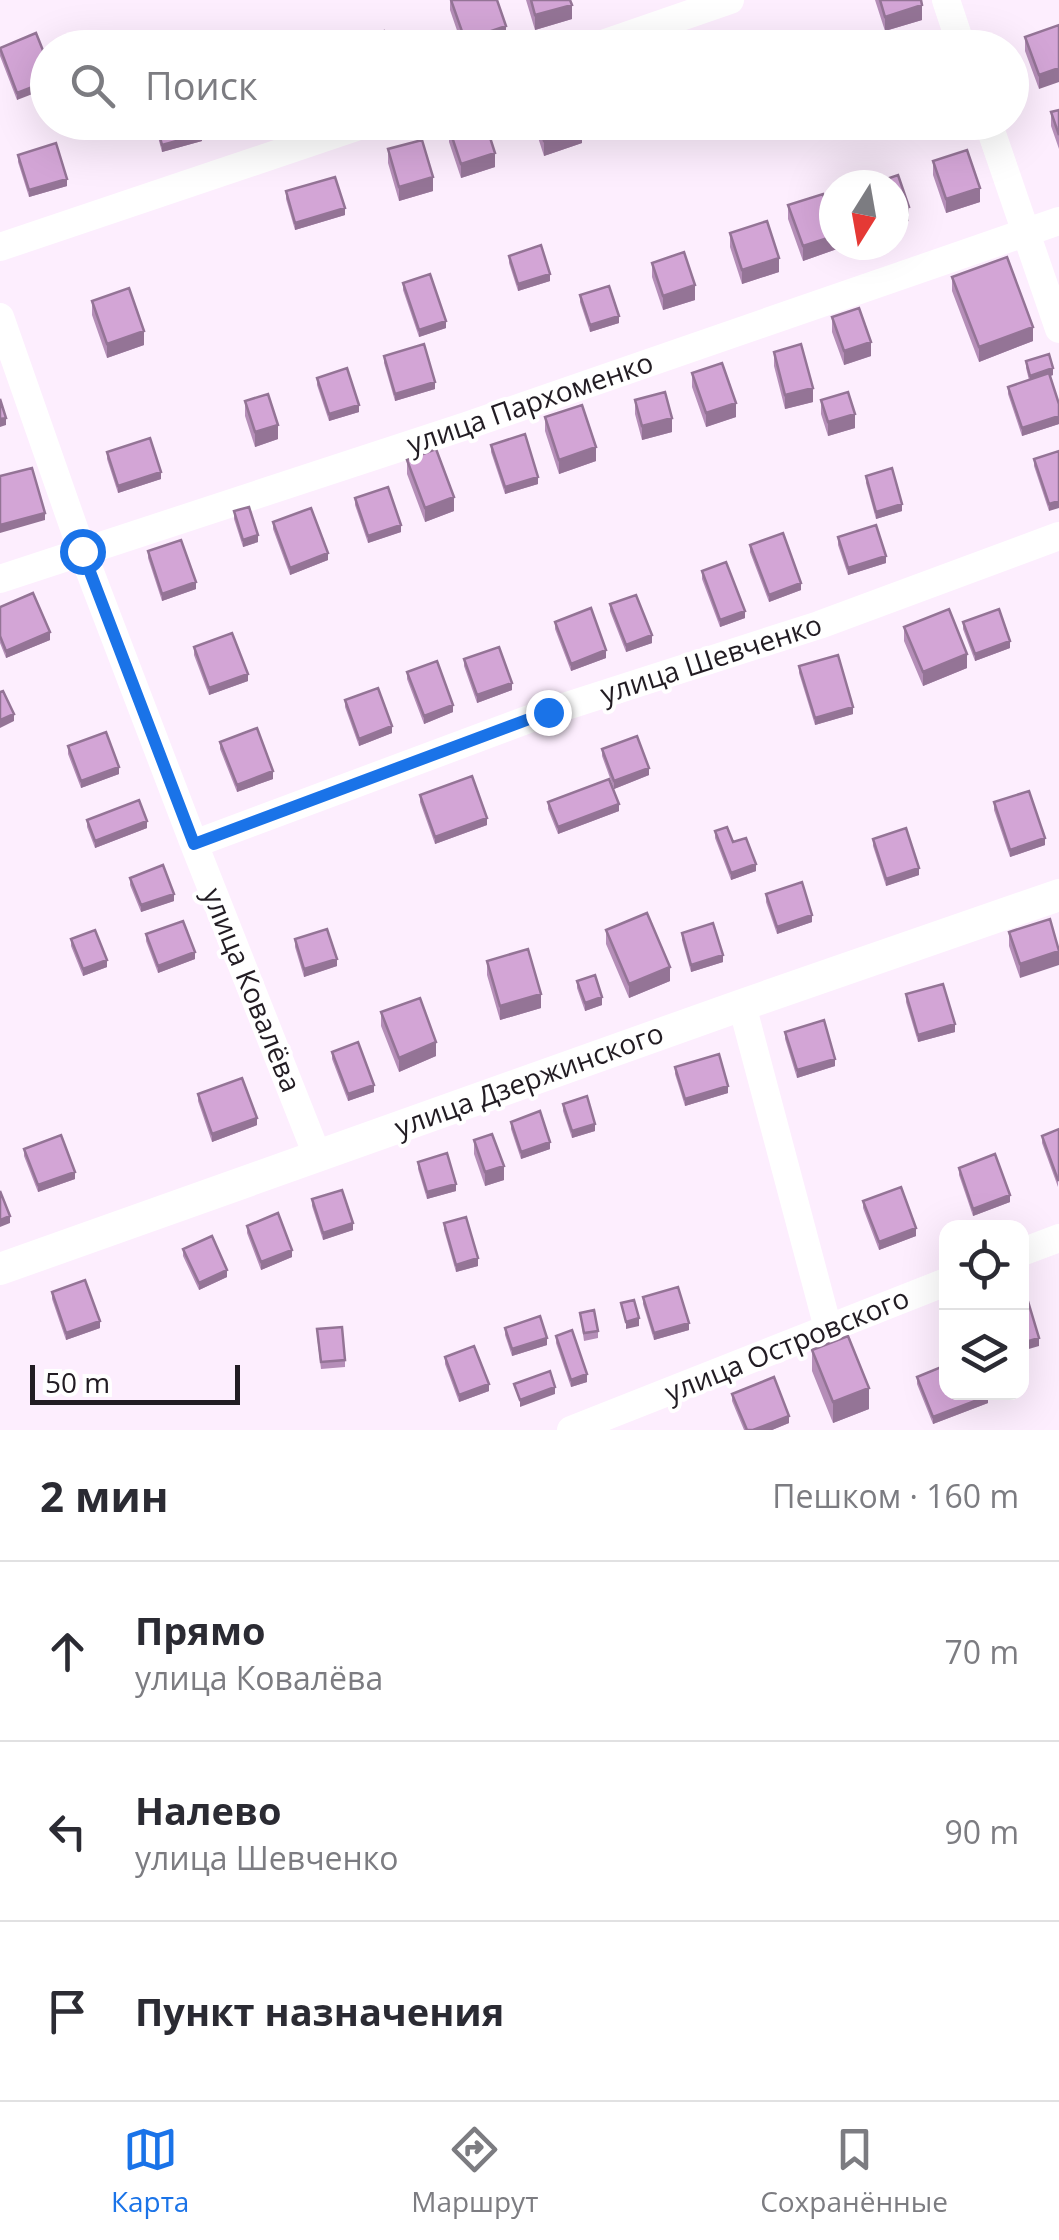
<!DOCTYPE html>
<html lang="ru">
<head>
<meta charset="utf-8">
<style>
  :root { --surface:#fff; --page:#f7f7f7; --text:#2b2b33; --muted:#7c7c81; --line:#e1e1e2; --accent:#1a73e8 }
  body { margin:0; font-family:"Open Sans",sans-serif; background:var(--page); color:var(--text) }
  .controls { position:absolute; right:30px; bottom:30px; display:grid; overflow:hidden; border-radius:20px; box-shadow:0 10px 40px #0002 }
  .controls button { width:90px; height:90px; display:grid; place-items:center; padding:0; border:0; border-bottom:2px solid var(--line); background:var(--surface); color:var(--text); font:50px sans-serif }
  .compass { position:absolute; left:819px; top:170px; width:90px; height:90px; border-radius:50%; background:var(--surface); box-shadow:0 10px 40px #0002; rotate:191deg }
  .scale { position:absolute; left:30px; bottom:25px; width:210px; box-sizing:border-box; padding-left:10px; border:5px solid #221c23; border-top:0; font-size:28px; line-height:35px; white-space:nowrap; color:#221c23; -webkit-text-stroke:8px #fff; paint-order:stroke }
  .stop { position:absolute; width:30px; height:30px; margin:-22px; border:8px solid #1a73e8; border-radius:50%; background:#fff }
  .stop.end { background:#1a73e8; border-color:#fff; box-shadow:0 2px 10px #0008 }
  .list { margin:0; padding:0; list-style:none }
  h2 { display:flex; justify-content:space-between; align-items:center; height:130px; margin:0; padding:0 40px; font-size:42px }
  h2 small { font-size:32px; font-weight:400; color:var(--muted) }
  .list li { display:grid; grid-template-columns:65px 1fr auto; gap:30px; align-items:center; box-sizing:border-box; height:180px; padding:0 40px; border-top:2px solid var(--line) }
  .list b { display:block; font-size:38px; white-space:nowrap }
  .list p { margin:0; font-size:32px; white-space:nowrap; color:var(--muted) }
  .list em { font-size:32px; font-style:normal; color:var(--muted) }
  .icon { flex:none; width:55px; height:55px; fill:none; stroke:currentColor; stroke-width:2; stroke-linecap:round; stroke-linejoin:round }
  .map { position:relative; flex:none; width:1059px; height:1430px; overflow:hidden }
  .search { position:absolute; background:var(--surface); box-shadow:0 10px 40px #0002; left:30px; right:30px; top:30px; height:110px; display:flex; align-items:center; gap:25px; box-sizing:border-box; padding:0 35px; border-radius:55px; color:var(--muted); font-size:38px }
  .sheet { height:670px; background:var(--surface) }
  nav { display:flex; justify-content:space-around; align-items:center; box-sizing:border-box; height:140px; border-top:2px solid var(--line); background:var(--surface); font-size:28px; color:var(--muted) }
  nav a { display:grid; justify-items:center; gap:5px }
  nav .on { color:var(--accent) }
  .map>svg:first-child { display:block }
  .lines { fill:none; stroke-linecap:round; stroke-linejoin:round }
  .minor { stroke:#fff; stroke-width:28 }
  .tertiary { stroke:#fff; stroke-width:32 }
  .wall { fill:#b58eb8 }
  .shaded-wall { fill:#947496 }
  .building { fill:#d3a5d6; stroke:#947496; stroke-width:2.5 }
  .route { stroke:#1a73e8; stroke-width:12 }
  .labels { text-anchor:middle; stroke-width:8; stroke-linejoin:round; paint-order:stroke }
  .street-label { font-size:28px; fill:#221c23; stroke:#fff }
</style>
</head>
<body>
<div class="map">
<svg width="1059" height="1430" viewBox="0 0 1059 1430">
  <rect width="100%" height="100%" fill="#fdeefe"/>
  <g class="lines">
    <path class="minor" d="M946,0L962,48
      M591,48L730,0
      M988,122L1059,329
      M0,247L371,122
      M0,317L82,551L194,844L317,1155
      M0,579L466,426L1059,221
      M194,844L548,712L819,625L1059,536
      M742,1005L828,1328
      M1022,1252L1059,1238
      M571,1430L946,1282"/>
    <path class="tertiary" d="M0,1269L742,1005L1059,895"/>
  </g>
  <path class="wall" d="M450,0H497L506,40L485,48H463L450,10Z
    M526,0H570L572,19L535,30Z
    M875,0H921L922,20L885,31Z
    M1059,25L1039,89L1025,51V37Z
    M0,48L48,63L17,100L0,56Z
    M1059,110V149L1051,126V112Z
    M154,122H199L202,141L162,152Z
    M533,122H580L582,143L544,156Z
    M713,122H744V132L719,140Z
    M449,128L495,167L461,178L449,142Z
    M388,149L433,191L399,201L388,163Z
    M18,155L67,186L29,197L18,162Z
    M933,161L980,202L946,213L933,175Z
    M286,191L345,215L295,230L286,199Z
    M788,205L837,245V249L803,261L788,219Z
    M730,233L779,272L742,284L730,247Z
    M509,256L550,281L518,291L509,263Z
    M652,263L695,300L663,310L652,277Z
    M952,277L1033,341L979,362L952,291Z
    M403,283L446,328L419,337L403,290Z
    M580,295L619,323L590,332L580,302Z
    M92,301L144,345L107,358L92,315Z
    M832,317L871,356L844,365L832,332Z
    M774,352L813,402L785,409L774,366Z
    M384,356L435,389L395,401L384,363Z
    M1026,361L1053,375L1050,376L1059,404V424L1022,436L1008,394V387L1029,380L1026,368Z
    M692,373L736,417L706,427L692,387Z
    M317,378L359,412L329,421L317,385Z
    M635,400L672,432L642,440L635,414Z
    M821,400L855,428L828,436L821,414Z
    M245,401L278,439L255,447L245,416Z
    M545,417L596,461L559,474L545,431Z
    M491,445L538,484L505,494L491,452Z
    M1059,451L1049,511L1034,466V459Z
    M107,452L161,479L118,493L107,459Z
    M407,460L454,511L425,522L407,474Z
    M866,476L902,511L876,519L866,483Z
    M355,498L401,532L368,543L355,505Z
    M234,511L258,542L243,547L234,519Z
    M273,522L328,560L290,575L273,529Z
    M838,537L886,563L848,575L838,545Z
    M750,545L801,590L769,602L750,552Z
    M148,551L196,589L162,601L148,558Z
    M702,571L745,618L720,627L702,579Z
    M610,604L652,643L626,652L610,611Z
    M0,607L50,640L6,658L0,643Z
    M555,622L606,658L571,671L555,629Z
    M963,622L1010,648L975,661L963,629Z
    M904,627L967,668L923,686L904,641Z
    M194,647L248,681L209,695L194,655Z
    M464,659L512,690L477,703L464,666Z
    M799,666L853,714L815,725L799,673Z
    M407,672L453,712L424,724L407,679Z
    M345,700L392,733L359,746L345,707Z
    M220,742L273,779L237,792L220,749Z
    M68,746L119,774L81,788L68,754Z
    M602,749L649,775L614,789L602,756Z
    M420,795L487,825L435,844L420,802Z
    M548,802L619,811L558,834L548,809Z
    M994,802L1045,845L1010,857L994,810Z
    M87,820L147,828L95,848L87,827Z
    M715,831L733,842L756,871L731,880L715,838Z
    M873,839L919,875L886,886L873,846Z
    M130,878L174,901L141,912L130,885Z
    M766,894L812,922L777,934L766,902Z
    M1050,919L1020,978L1009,946V932Z
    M606,930L670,981L629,998L606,944Z
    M682,933L723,962L691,972L682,940Z
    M146,934L195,959L158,973L146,941Z
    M71,939L107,967L83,976L71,946Z
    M295,939L337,966L304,977L295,947Z
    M487,961L541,1008L500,1020L487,975Z
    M577,981L602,1005L585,1011L577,988Z
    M906,994L955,1032L918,1042L906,1002Z
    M381,1012L436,1056L399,1072L381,1026Z
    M785,1032L835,1066L797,1078L785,1039Z
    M332,1052L374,1092L348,1101L332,1059Z
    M675,1067L728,1093L685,1106L675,1074Z
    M198,1094L257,1125L212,1142L198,1101Z
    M563,1104L595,1131L572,1138L563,1111Z
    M511,1122L550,1149L521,1159L511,1129Z
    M1059,1129L1058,1187L1042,1143V1136Z
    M474,1140L504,1180L485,1186L474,1154Z
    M24,1149L75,1179L38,1192L24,1156Z
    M418,1162L456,1191L427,1199L418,1169Z
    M959,1168L1010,1202L973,1216L959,1175Z
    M312,1199L353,1230L323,1240L312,1206Z
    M863,1201L916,1236L879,1250L863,1208Z
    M444,1223L478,1266L456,1272L444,1230Z
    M247,1226L292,1257L261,1270L247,1233Z
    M183,1249L227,1277L199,1290L183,1256Z
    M52,1292L100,1328L66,1340L52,1299Z
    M643,1297L689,1330L654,1340L643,1304Z
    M580,1313L598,1331V1338L584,1341Z
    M505,1328L547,1345L512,1356L505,1335Z
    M317,1336L345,1360V1367L321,1369Z
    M556,1336L587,1382L571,1387L556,1343Z
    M812,1350L869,1409L833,1423L812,1371Z
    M445,1357L489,1391L459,1402L445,1364Z
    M917,1377L988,1403L933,1424L917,1384Z
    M732,1394L789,1423L772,1430H744L732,1401Z"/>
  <path class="shaded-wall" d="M572,5V19L535,30V15Z
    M922,5V20L885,31V17Z
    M506,26V40L485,48H465V40Z
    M1059,68V82L1039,89V75Z
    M48,81V88L17,100V93Z
    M610,122H637L610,129Z
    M729,122H744V132L719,140V126Z
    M582,129V143L544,156V141Z
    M202,134V141L162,152V145Z
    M495,153V167L461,178V164Z
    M433,177V191L399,201V187Z
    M67,179V186L29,197V190Z
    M980,188V202L946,213V199Z
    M909,207V221L894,226V212Z
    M345,208V215L295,230V223Z
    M834,236V245H837V249L803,261V246Z
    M779,258V272L742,284V270Z
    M550,274V281L518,291V284Z
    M695,285V300L663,310V296Z
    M619,316V323L590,332V325Z
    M446,321V328L419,337V330Z
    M1033,327V341L979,362V347Z
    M144,331V345L107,358V344Z
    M871,342V356L844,365V351Z
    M1053,368V375L1030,383V376Z
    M435,382V389L395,401V394Z
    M813,388V402L785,409V395Z
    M736,403V417L706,427V413Z
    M359,405V412L329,421V414Z
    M855,414V428L828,436V422Z
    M1059,416V424L1022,436V428Z
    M6,418V425L0,427V419Z
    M672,418V432L642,440V426Z
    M278,425V439L255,447V432Z
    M596,447V461L559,474V460Z
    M161,472V479L118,493V486Z
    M538,477V484L505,494V487Z
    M454,497V511L425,522V508Z
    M1059,501V508L1049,511V504Z
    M902,504V511L876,519V512Z
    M45,513V520L0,533V525Z
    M401,525V532L368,543V536Z
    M258,535V542L243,547V540Z
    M328,553V560L290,575V568Z
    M886,556V563L848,575V568Z
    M196,582V589L162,601V594Z
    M801,583V590L769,602V595Z
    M745,611V618L720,627V620Z
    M50,632V640L6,658V651Z
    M652,635V643L626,652V645Z
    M1010,641V648L975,661V654Z
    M606,650V658L571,671V664Z
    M967,654V668L923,686V672Z
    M248,674V681L209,695V688Z
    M512,683V690L477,703V695Z
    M453,705V712L424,724V716Z
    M853,707V714L815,725V718Z
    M14,714V721L0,728V720Z
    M392,726V733L359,746V739Z
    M119,767V774L81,788V781Z
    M649,768V775L614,789V781Z
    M273,771V779L237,792V785Z
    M619,804V811L558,834V827Z
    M487,818V825L435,844V837Z
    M147,821V828L95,848V841Z
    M1045,838V845L1010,857V850Z
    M756,864V871L731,880V873Z
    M919,868V875L886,886V879Z
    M174,894V901L141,912V905Z
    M812,915V922L777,934V927Z
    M1059,951V965L1020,978V964Z
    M195,952V959L158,973V966Z
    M723,955V962L691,972V965Z
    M337,959V966L304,977V969Z
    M107,960V967L83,976V969Z
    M670,967V981L629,998V984Z
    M541,994V1008L500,1020V1006Z
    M602,997V1005L585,1011V1003Z
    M955,1024V1032L918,1042V1035Z
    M436,1042V1056L399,1072V1058Z
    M835,1059V1066L797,1078V1070Z
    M374,1085V1092L348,1101V1094Z
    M728,1086V1093L685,1106V1099Z
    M257,1118V1125L212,1142V1134Z
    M595,1124V1131L572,1138V1131Z
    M550,1142V1149L521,1159V1152Z
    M504,1166V1180L485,1186V1172Z
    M75,1172V1179L38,1192V1185Z
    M456,1184V1191L427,1199V1192Z
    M1010,1195V1202L973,1216V1209Z
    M10,1216V1223L0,1227V1220Z
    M353,1223V1230L323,1240V1233Z
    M916,1228V1236L879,1250V1242Z
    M292,1250V1257L261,1270V1262Z
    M478,1258V1266L456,1272V1265Z
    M227,1270V1277L199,1290V1283Z
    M639,1318V1326L626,1329V1322Z
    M100,1321V1328L66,1340V1333Z
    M689,1323V1330L654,1340V1333Z
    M547,1338V1345L512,1356V1349Z
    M1039,1338V1346L1022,1351V1343Z
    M587,1374V1382L571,1387V1380Z
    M489,1384V1391L459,1402V1395Z
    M555,1387V1394L520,1407V1400Z
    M869,1388V1409L833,1423V1402Z
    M988,1396V1403L933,1424V1417Z
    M789,1416V1423L772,1430H753Z"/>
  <path class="building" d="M451,0H497L506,26L465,40Z
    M531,0H570L572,5L535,15Z
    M880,0H921L922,5L885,17Z
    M1059,25V68L1039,75L1025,37Z
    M384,31L389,48H346L345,44Z
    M36,33L48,63V81L17,93L0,48Z
    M1059,110V135L1051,112Z
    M156,122H199L202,134L162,145Z
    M466,122H485L495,153L461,164L449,128Z
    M538,122H580L582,129L544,141Z
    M422,140L433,177L399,187L388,149Z
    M56,143L67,179L29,190L18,155Z
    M967,150L980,188L946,199L933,161Z
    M898,175L909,207L894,212V185H869Z
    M335,177L345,208L295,223L286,191Z
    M823,194L834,226V236L803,246L788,205Z
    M767,221L779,258L742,270L730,233Z
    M541,245L550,274L518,284L509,256Z
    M684,252L695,285L663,296L652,263Z
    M1007,257L1033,327L979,347L952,277Z
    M430,274L446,321L419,330L403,283Z
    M609,286L619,316L590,325L580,295Z
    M129,288L144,331L107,344L92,301Z
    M859,308L871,342L844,351L832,317Z
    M424,344L435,382L395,394L384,356Z
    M801,344L813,388L785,395L774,352Z
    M1049,354L1053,368L1030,376L1026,361Z
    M722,363L736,403L706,413L692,373Z
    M347,368L359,405L329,414L317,378Z
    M1049,373L1059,404V416L1022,428L1008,387Z
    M665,392L672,418L642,426L635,400Z
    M848,392L855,414L828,422L821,400Z
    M268,394L278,425L255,432L245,401Z
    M0,399L6,418L0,419Z
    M582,405L596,447L559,460L545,417Z
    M525,434L538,477L505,487L491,445Z
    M150,438L161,472L118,486L107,452Z
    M436,449L454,497L425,508L407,460Z
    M1059,451V501L1049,504L1034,459Z
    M32,468L45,513L0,525V476Z
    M892,468L902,504L876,512L866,476Z
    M388,487L401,525L368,536L355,498Z
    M249,507L258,535L243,540L234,511Z
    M311,508L328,553L290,568L273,522Z
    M876,525L886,556L848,568L838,537Z
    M783,533L801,583L769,595L750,545Z
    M181,540L196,582L162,594L148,551Z
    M726,562L745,611L720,620L702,571Z
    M33,593L50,632L6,651L0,636V607Z
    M636,595L652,635L626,645L610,604Z
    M591,608L606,650L571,664L555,622Z
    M949,609L967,654L923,672L904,627Z
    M999,609L1010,641L975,654L963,622Z
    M232,633L248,674L209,688L194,647Z
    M499,647L512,683L477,695L464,659Z
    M838,655L853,707L815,718L799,666Z
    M437,661L453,705L424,716L407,672Z
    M378,688L392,726L359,739L345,700Z
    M3,691L14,714L0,720V692Z
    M257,728L273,771L237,785L220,742Z
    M106,732L119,767L81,781L68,746Z
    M637,736L649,768L614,781L602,749Z
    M472,776L487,818L435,837L420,795Z
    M609,779L619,804L558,827L548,802Z
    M1029,791L1045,838L1010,850L994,802Z
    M139,800L147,821L95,841L87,820Z
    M727,827L733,842L746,838L756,864L731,873L715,831Z
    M906,828L919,868L886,879L873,839Z
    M163,865L174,894L141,905L130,878Z
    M802,882L812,915L777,927L766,894Z
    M647,913L670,967L629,984L606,930Z
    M1050,919L1059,951L1020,964L1009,932Z
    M183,921L195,952L158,966L146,934Z
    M713,923L723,955L691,965L682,933Z
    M327,929L337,959L304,969L295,939Z
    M95,930L107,960L83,969L71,939Z
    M528,949L541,994L500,1006L487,961Z
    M595,975L602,997L585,1003L577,981Z
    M943,984L955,1024L918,1035L906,994Z
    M420,998L436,1042L399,1058L381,1012Z
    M824,1020L835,1059L797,1070L785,1032Z
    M358,1042L374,1085L348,1094L332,1052Z
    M719,1054L728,1086L685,1099L675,1067Z
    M242,1078L257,1118L212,1134L198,1094Z
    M587,1096L595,1124L572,1131L563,1104Z
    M540,1111L550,1142L521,1152L511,1122Z
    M1059,1129V1180H1058L1042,1136Z
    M492,1134L504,1166L485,1172L474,1140Z
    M61,1135L75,1172L38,1185L24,1149Z
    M447,1153L456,1184L427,1192L418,1162Z
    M995,1154L1010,1195L973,1209L959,1168Z
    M901,1187L916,1228L879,1242L863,1201Z
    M342,1190L353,1223L323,1233L312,1199Z
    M0,1191L10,1216L0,1220Z
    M278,1213L292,1250L261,1262L247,1226Z
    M466,1217L478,1258L456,1265L444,1223Z
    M212,1236L227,1270L199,1283L183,1249Z
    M85,1280L100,1321L66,1333L52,1292Z
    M678,1287L689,1323L654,1333L643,1297Z
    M1024,1288L1039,1338L1022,1343V1289Z
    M634,1300L639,1318L626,1322L621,1303Z
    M594,1310L598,1331L584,1333L580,1313Z
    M540,1316L547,1338L512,1349L505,1328Z
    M342,1327L345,1360L321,1362L317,1329Z
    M572,1330L587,1374L571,1380L556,1336Z
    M848,1336L869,1388L833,1402L812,1350Z
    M474,1346L489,1384L459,1395L445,1357Z
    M946,1365V1392H987L988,1396L933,1417L917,1377Z
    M550,1371L555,1387L520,1400L514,1384Z
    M774,1377L789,1416L753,1430H747L732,1394Z"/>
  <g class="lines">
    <path class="route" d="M82,551L194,844L548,712"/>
  </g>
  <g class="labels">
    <g class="street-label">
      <text transform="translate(530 403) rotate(-19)" y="10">улица Пархоменко</text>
      <text transform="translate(711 659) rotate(-18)" y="10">улица Шевченко</text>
      <text transform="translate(252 990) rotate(68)" y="10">улица Ковалёва</text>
      <text transform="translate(529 1080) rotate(-20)" y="10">улица Дзержинского</text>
      <text transform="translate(787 1345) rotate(-22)" y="10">улица Островского</text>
    </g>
  </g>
</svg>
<div class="controls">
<button><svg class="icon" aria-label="locate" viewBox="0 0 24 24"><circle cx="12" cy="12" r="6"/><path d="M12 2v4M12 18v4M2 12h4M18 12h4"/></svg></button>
<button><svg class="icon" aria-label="layers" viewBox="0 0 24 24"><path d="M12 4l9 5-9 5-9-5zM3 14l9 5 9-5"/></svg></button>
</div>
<svg class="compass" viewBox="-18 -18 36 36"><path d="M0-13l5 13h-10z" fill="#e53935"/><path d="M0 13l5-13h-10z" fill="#7c7c81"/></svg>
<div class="scale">50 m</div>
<div class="stop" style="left:82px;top:551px"></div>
<div class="stop end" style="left:548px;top:712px"></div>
<div class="search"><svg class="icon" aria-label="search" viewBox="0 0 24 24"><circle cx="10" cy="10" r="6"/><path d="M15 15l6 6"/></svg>Поиск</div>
</div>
<section class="sheet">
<h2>2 мин<small>Пешком · 160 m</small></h2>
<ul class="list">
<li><svg class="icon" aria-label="ahead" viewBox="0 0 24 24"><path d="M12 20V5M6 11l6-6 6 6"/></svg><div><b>Прямо</b><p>улица Ковалёва</p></div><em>70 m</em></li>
<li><svg class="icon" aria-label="left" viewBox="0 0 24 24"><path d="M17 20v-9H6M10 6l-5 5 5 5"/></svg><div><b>Налево</b><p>улица Шевченко</p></div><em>90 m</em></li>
<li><svg class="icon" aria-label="arrive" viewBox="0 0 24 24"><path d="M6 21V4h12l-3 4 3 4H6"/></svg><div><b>Пункт назначения</b></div></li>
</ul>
</section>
<nav>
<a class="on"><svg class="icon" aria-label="map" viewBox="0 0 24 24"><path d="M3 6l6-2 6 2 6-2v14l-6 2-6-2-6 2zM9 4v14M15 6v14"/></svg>Карта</a>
<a><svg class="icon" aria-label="directions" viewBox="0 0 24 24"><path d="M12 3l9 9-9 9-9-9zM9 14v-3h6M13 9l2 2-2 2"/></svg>Маршрут</a>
<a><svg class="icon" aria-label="saved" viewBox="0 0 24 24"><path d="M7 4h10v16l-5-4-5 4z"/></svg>Сохранённые</a>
</nav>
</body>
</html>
